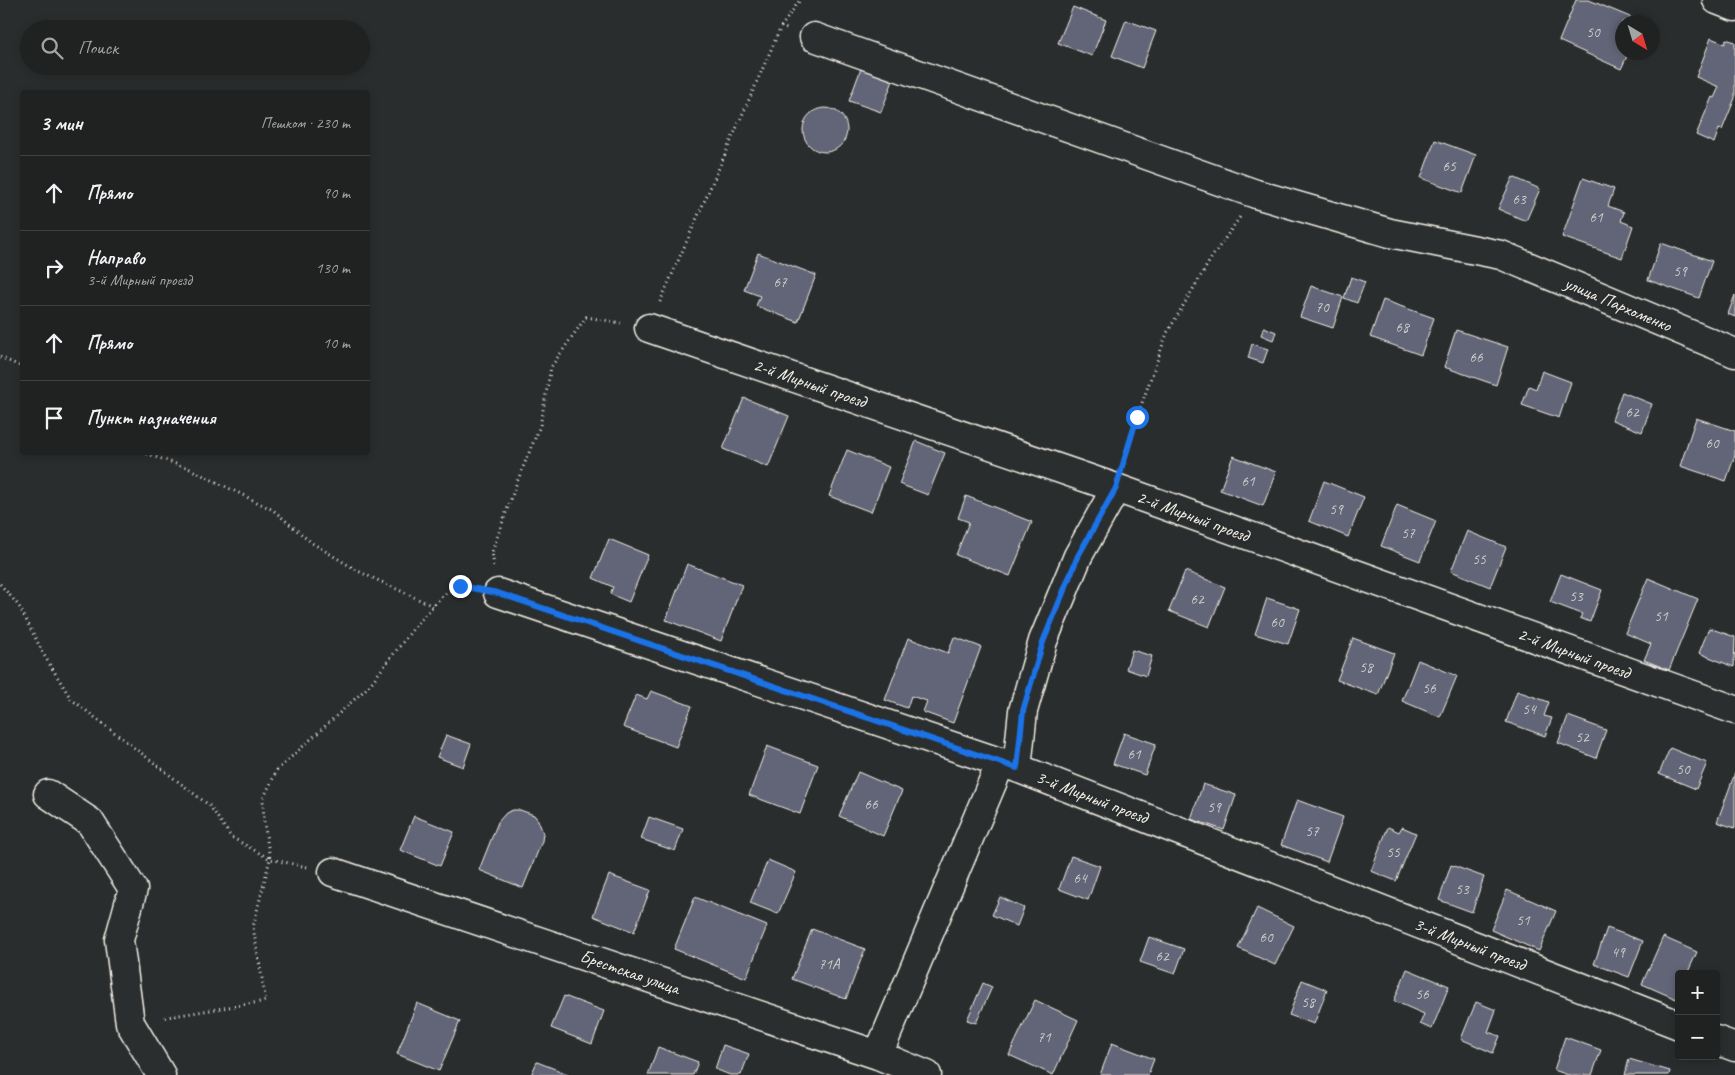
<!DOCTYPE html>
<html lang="ru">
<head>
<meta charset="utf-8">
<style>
  :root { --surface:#202222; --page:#2d2f2f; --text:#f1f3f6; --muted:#a2a4a5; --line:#3d3f40 }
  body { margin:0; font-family:Caveat,sans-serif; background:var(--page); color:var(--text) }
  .controls { position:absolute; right:15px; bottom:15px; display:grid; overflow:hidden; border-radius:5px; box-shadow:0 2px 8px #0003 }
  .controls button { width:45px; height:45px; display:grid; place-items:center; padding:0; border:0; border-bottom:1px solid var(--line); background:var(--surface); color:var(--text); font:25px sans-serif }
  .compass { position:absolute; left:1615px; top:15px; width:45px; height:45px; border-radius:50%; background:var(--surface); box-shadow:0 2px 8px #0003; rotate:142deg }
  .stop { position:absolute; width:15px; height:15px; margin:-11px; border:4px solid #1a73e8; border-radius:50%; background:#fff }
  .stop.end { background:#1a73e8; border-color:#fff; box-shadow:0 1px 5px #0008 }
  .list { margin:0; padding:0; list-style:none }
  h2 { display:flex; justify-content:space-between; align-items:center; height:65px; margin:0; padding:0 20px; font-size:21px }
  h2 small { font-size:16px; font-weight:400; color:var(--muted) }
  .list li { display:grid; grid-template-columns:32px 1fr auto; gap:15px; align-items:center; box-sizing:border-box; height:75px; padding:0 20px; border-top:1px solid var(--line) }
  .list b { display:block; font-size:19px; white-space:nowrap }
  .list p { margin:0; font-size:16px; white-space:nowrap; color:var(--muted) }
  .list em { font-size:16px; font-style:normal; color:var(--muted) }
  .icon { flex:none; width:28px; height:28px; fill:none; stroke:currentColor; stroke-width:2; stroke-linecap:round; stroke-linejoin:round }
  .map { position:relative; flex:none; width:1735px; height:1075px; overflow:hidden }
  .search { position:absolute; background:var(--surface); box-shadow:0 2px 8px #0003; left:20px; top:20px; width:350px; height:55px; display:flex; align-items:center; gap:12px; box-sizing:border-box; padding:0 18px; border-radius:28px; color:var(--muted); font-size:19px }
  .panel { position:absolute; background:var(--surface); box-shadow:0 2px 8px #0003; left:20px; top:90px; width:350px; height:365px; border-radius:5px }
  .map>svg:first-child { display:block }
  .building { fill:#626577; stroke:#f4f1e8 }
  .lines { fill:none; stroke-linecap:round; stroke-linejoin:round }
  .minor-casing { stroke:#f4f1e8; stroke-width:31 }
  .path { stroke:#f4f1e8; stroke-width:3; stroke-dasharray:1 4; stroke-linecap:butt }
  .minor { stroke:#2a2d2e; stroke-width:28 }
  .route { stroke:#1a73e8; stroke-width:6 }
  .labels { text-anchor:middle; stroke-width:5; stroke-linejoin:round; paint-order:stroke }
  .number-label { font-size:15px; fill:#d0cecc }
  .street-label { font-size:18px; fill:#f4f1e8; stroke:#2a2d2e }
</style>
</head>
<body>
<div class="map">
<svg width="1735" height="1075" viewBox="0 0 1735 1075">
  <rect width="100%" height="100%" fill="#2a2d2e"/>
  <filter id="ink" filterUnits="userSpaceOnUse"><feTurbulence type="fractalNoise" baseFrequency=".02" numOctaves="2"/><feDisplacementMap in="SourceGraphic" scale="10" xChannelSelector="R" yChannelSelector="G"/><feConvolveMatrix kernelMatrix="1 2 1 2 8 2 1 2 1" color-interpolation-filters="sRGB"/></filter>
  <g filter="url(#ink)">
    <path class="building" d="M1576,0H1589L1642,22H1622V52H1629L1621,69L1559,41Z
      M1073,7L1106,20L1092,56L1058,43Z
      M1126,20L1156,31L1142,68L1112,56Z
      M1711,38L1725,44L1726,39L1735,42V98L1722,130L1719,129L1714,143L1696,135L1712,97L1714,98L1719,87L1696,77Z
      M862,66L894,78L881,112L849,101Z
      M803 130a22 22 0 1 1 44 0a22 22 0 1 1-44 0Z
      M1435,140L1476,155L1462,193L1421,178Z
      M1513,177L1540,189L1526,221L1498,209Z
      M1583,178L1614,189L1608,206L1624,212L1621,221L1633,226L1622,258L1562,237Z
      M1661,243L1712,261L1699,298L1648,280Z
      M758,253L816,275L798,322L756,306L760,296L744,290Z
      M1351,277L1365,282L1357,303L1344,298Z
      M1311,286L1343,297L1333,328L1300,317Z
      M1735,295V317L1728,314Z
      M1383,300L1434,318L1421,355L1370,337Z
      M1264,327L1276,332L1273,340L1261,335Z
      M1456,330L1508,347L1496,385L1444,367Z
      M1252,344L1268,349L1263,363L1248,358Z
      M1542,371L1571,382L1559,418L1522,405L1529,386L1536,389Z
      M1622,392L1652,404L1642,432L1612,420Z
      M744,398L789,416L768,467L723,449Z
      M1696,418L1735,431V455L1726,481L1680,466Z
      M916,441L945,453L928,495L899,484Z
      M847,450L889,467L871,512L829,496Z
      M1233,456L1276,472L1263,506L1220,490Z
      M1324,481L1364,497L1348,537L1309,521Z
      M966,496L1032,522L1010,576L956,555L969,522L958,518Z
      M1397,505L1436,521L1420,561L1381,546Z
      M1467,531L1506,547L1490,587L1451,571Z
      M609,539L648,555L629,602L610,594L613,587L593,578Z
      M687,564L742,585L721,641L666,620Z
      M1185,571L1225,587L1209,627L1169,611Z
      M1561,574L1602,590L1590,622L1580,618L1582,614L1550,602Z
      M1648,578L1698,599L1669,670L1644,660L1651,644L1625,633Z
      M1267,598L1300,609L1288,644L1255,634Z
      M1709,628L1735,637L1734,667L1699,653Z
      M954,637L981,647L953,723L923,712L927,701L911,696L907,708L885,700L908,638L948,653Z
      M1353,638L1394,653L1378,695L1337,680Z
      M1132,650L1152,656L1146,676L1126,669Z
      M1418,660L1457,676L1440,717L1402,701Z
      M651,691L692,706L676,747L623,727L636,695L647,699Z
      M1517,691L1549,702L1544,716L1552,718L1545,736L1506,722Z
      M1568,716L1606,730L1596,758L1558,743Z
      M1124,733L1156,744L1145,775L1113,764Z
      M446,735L471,744L463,767L437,757Z
      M767,746L818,765L800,814L749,795Z
      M1670,748L1707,763L1696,789L1659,774Z
      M858,772L902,791L883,836L839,816Z
      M1735,773V828L1717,822Z
      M1203,784L1236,795L1224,830L1191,819Z
      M1297,800L1343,817L1327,862L1281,845Z
      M513,810H520L534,815L538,820L543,833L542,841L523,888L479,870L498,822L506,813Z
      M414,816L454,832L440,866L400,850Z
      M649,817L683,829L675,851L641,839Z
      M1388,827L1399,832L1402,827L1416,833L1396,881L1371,871Z
      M1071,856L1100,866L1088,900L1059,889Z
      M768,860L796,872L778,914L750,903Z
      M1451,865L1484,877L1472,912L1439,900Z
      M609,875L650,890L634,932L593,916Z
      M1507,890L1556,911L1539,951L1491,930Z
      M695,897L767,926L746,978L674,949Z
      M1000,897L1024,908L1017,926L992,915Z
      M1257,908L1294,926L1275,965L1238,948Z
      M1607,928L1643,941L1629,977L1594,964Z
      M812,929L865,949L846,999L792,979Z
      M1149,937L1184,949L1175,974L1140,962Z
      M1663,937L1697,952L1687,974H1679V993L1676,999L1642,984Z
      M1407,969L1449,986L1432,1029L1420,1024L1424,1014L1394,1001Z
      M1302,980L1327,990L1314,1024L1289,1015Z
      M983,983L992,987L976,1023L967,1020Z
      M564,996L604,1011L592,1044L551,1028Z
      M1035,1000L1078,1020L1053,1075L1009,1055Z
      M1476,1002L1496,1010L1488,1032L1500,1036L1493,1053L1461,1039Z
      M417,1003L460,1021L439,1071L397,1054Z
      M1565,1037L1601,1050L1592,1075H1568L1554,1070Z
      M1112,1043L1154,1059L1148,1075H1100Z
      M723,1045L749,1054L741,1075H730L715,1069Z
      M658,1047L698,1062L693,1075H648Z
      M1629,1059L1670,1071L1669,1075H1625Z
      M537,1062L568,1074L567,1075H531Z"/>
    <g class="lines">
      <defs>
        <path id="minor" d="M1717,0L1735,7
          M814,37L1256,194L1390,233L1501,255L1735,353
          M649,328L1116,488L1735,710
          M498,593L1017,768L1679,1025
          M1017,768L1023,711L1043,641L1078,556L1116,488
          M48,794L90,822L133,889L119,940L130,1023L161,1075
          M333,872L878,1055L927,1075
          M1716,1040L1735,1047
          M878,1055L1001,762"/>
      </defs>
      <use href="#minor" class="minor-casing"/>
      <path class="path" d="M781,27L800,0
        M660,302L781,27L787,29
        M0,357L22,367
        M142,452L190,469L273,510L312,543L358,571L433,606
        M1124,460L1137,417L1167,333L1212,257L1240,217
        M494,566L492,552L517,482L540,426L551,367L586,317L621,323
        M0,584L19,606L44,655L71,699L210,806L231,837L270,859L253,927L266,1001L161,1018
        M307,867L270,859L264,822L263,799L277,770L368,687L416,625L443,595L460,586L471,588"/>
      <use href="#minor" class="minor"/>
    </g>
  </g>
  <g class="lines" filter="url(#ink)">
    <path class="route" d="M460,586L498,593L1017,768L1023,711L1043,642L1078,556L1116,488L1137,417"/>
  </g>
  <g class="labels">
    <g class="number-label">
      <text x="1593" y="37">50</text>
      <text x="1449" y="171">65</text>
      <text x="1519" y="204">63</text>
      <text x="1596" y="222">61</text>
      <text x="1680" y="276">59</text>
      <text x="780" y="287">67</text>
      <text x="1322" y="312">70</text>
      <text x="1402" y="332">68</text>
      <text x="1476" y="362">66</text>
      <text x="1632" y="417">62</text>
      <text x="1712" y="448">60</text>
      <text x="1248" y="486">61</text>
      <text x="1336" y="514">59</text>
      <text x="1408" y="538">57</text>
      <text x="1479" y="564">55</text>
      <text x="1576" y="601">53</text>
      <text x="1197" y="604">62</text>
      <text x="1661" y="621">51</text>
      <text x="1277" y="627">60</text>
      <text x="1366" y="672">58</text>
      <text x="1429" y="693">56</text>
      <text x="1529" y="714">54</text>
      <text x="1582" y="742">52</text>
      <text x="1134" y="759">61</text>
      <text x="1683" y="774">50</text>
      <text x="871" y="809">66</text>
      <text x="1214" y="812">59</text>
      <text x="1312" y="836">57</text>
      <text x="1393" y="857">55</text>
      <text x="1080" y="883">64</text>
      <text x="1462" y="894">53</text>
      <text x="1523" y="925">51</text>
      <text x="1266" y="942">60</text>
      <text x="1618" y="957">49</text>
      <text x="1162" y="961">62</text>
      <text x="829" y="969">71А</text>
      <text x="1422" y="999">56</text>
      <text x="1308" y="1007">58</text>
      <text x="1044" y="1042">71</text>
    </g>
    <g class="street-label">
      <text transform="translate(1618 304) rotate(23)" y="6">улица Пархоменко</text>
      <text transform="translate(810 383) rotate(19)" y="6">2-й Мирный проезд</text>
      <text transform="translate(1193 516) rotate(20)" y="6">2-й Мирный проезд</text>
      <text transform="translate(1574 653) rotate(20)" y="6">2-й Мирный проезд</text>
      <text transform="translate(1092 797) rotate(21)" y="6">3-й Мирный проезд</text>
      <text transform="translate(1470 944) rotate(21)" y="6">3-й Мирный проезд</text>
      <text transform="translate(630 972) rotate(19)" y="6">Брестская улица</text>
    </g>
  </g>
</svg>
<div class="controls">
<button>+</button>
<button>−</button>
</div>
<svg class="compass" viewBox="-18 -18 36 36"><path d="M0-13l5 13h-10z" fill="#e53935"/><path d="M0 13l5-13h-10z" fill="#a2a4a5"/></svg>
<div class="stop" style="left:1137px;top:417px"></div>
<div class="stop end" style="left:460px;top:586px"></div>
<div class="search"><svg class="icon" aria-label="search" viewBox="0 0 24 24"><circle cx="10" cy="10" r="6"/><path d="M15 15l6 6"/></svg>Поиск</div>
<section class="panel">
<h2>3 мин<small>Пешком · 230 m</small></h2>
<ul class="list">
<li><svg class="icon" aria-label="ahead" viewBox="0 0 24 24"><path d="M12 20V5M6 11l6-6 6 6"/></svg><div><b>Прямо</b></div><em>90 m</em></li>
<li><svg class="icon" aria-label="right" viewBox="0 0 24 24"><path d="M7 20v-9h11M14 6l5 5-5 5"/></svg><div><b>Направо</b><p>3-й Мирный проезд</p></div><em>130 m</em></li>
<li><svg class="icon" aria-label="ahead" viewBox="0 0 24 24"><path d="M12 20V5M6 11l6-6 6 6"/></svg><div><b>Прямо</b></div><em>10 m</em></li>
<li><svg class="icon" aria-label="arrive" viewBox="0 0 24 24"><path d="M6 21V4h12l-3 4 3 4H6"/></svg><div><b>Пункт назначения</b></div></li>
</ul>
</section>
</div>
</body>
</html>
